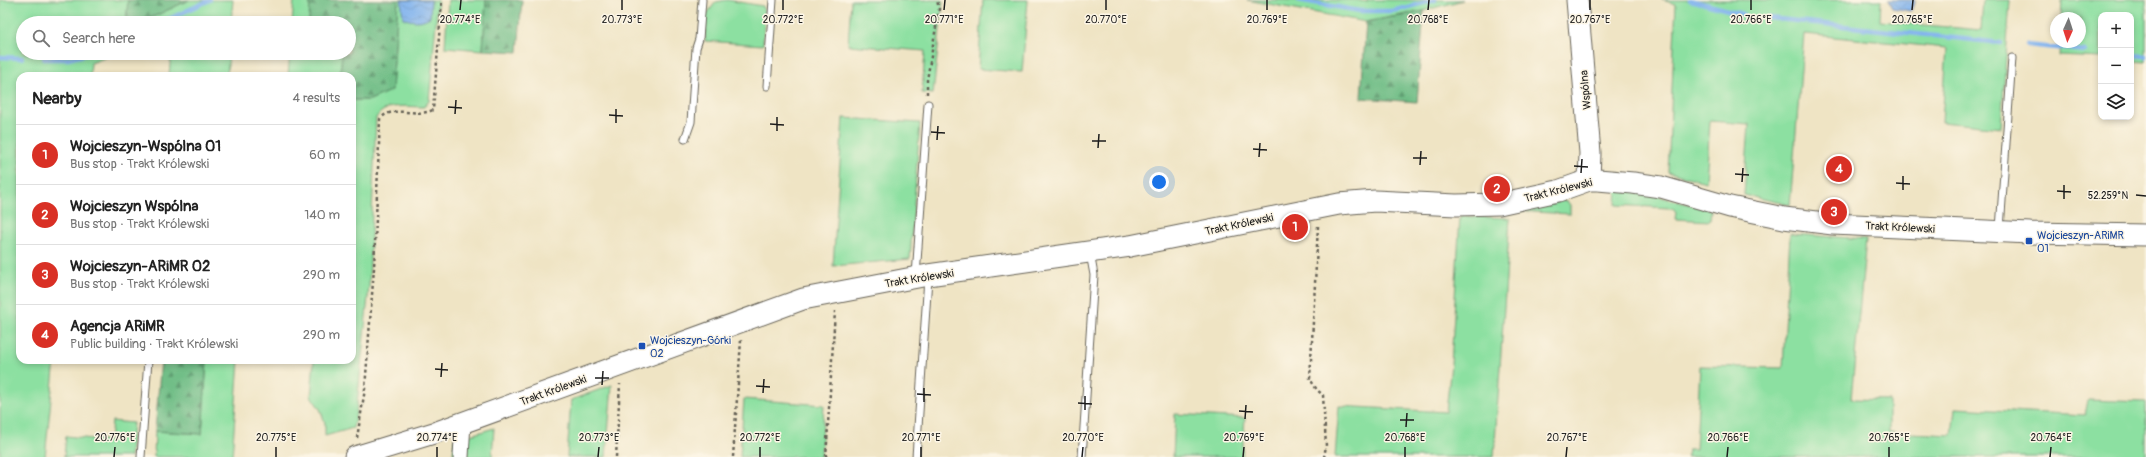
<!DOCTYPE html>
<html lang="en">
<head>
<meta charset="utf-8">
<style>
  :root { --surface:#fff; --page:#f2f2f2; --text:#222; --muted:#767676; --line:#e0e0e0; --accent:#d93025 }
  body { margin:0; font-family:Pangolin,sans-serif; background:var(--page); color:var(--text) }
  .controls { position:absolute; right:12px; top:12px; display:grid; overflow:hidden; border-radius:8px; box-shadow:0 2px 6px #0003 }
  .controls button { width:36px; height:36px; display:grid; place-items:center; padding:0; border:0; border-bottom:1px solid var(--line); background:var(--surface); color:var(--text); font:20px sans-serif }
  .compass { position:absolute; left:2050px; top:12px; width:36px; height:36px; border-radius:50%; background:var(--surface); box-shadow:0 2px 6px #0003; rotate:183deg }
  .you { position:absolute; left:1159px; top:182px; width:14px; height:14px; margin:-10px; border:3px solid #fff; border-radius:50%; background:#1a73e8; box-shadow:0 0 0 6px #1a73e833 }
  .badge { display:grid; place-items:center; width:26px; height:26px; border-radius:50%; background:var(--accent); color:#fff; font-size:13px; font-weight:700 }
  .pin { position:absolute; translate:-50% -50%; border:2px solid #fff; box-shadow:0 1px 4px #0006 }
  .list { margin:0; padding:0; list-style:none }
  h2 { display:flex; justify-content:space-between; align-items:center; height:52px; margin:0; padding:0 16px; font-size:17px }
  h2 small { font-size:13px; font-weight:400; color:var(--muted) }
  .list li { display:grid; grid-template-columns:26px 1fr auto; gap:12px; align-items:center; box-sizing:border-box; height:60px; padding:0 16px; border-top:1px solid var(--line) }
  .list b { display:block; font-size:15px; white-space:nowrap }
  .list p { margin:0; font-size:13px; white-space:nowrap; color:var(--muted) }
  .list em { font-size:13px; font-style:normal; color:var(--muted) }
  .icon { flex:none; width:22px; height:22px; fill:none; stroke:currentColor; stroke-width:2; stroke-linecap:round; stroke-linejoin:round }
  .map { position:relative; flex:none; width:2146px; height:457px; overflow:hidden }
  .search { position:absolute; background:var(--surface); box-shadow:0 2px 6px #0003; left:16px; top:16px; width:340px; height:44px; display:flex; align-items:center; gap:10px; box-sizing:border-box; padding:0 14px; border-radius:22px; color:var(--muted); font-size:15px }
  .panel { position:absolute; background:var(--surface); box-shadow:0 2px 6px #0003; left:16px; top:72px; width:340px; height:292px; border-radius:12px }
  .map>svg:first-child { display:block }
  .green { fill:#8ce0a1; stroke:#547e5e }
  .forest { fill:url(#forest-firs); stroke:#466d52 }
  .water { fill:url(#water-waves); stroke:#4f6885 }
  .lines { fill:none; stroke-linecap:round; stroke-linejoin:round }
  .stream { stroke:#82b4ee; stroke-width:4.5 }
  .lane-casing { stroke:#666257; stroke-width:9 }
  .street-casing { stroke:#666257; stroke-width:17 }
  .secondary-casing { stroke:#666257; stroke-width:23 }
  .path { stroke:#666257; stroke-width:2.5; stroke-dasharray:3 3; stroke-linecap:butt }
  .lane { stroke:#fff; stroke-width:7 }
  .street { stroke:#fff; stroke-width:15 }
  .secondary { stroke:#fff; stroke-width:21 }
  .ticks { fill:none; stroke:#1c1c1c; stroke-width:1.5 }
  .transit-dot { fill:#1a4fb4; stroke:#fcf5e5; stroke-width:1.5 }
  .labels { text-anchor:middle; stroke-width:3; stroke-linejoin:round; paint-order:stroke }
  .street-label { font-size:11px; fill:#1c1c1c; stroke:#fcf5e5 }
  .transit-label { font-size:11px; fill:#164399; stroke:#fcf5e5; text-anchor:start }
  .ticks-label { font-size:10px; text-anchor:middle; fill:#1c1c1c; stroke:#fcf5e5; stroke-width:3; stroke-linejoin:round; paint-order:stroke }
</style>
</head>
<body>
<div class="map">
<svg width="2146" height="457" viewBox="0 0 2146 457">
  <defs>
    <pattern id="forest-firs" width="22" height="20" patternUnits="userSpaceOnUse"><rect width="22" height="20" fill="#71be87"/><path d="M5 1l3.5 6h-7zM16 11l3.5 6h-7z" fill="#5c9a6e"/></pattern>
    <pattern id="water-waves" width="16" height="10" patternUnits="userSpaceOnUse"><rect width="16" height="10" fill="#82b4ee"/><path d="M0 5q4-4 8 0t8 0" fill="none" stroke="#709acc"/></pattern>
  </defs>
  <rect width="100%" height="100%" fill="#fcf5e5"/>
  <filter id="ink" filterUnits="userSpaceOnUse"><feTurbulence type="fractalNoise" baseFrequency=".025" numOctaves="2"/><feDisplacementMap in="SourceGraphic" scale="8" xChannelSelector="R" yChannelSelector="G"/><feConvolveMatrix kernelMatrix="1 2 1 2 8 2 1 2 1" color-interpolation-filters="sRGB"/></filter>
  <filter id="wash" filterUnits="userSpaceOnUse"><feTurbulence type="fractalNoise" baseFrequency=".012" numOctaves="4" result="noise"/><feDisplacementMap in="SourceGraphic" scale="16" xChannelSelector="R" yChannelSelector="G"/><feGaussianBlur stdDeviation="0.9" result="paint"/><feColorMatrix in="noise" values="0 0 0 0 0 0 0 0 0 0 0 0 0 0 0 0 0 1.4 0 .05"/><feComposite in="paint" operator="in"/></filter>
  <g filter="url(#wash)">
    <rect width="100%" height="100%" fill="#efe4c4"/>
    <path class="green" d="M0,0H128L126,23H23V53H117L91,63L90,76H20V360H55L45,457H0Z
      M189,0H233L231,23H140Z
      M294,0H310L309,23H292Z
      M398,0H438L429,101L424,107C408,107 385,102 376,118L369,287L356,414L353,428L325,436V423L320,409L311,396L314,360H352V100H370L392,90Z
      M448,0H486L483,50L445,47Z
      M727,0L763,6L765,11L763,45L705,41V16L716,2Z
      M851,0H943L933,94L922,93L925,51L848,45Z
      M983,0H1028L1022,72L978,69Z
      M1247,0H1355L1367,2V0H1463L1423,11L1366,22Z
      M1662,0H1881L1880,21L1981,30L1983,0H2010L2001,128L1942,122L1947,48L1804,34L1790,205L1744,195L1749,124L1710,121L1706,182L1668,172L1676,4Z
      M2062,0H2146V62L2131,61V15H2101V58L2059,56L2060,42H2080V18H2061Z
      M171,53H229L227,76H169Z
      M290,53H342L340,76H288Z
      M843,118L920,123L910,259L833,266Z
      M1617,188L1630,189L1711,210L1710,221L1675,219L1676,212L1673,208H1669L1616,205Z
      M1558,199L1567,201L1570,205V214L1515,211Z
      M1460,216L1510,218L1494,457H1335L1339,406L1446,412L1451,364Z
      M1790,234L1866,239L1851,399L1889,400V432L1952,435L1955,408L2085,415L2088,400L2146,402V457H1687L1688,449H1696L1700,366L1783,368Z
      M207,360H239L232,457H154L155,431L202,434Z
      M612,385L606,457H567L571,400Z
      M744,399L824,405L821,457H740Z
      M1175,414L1245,418L1242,457H1173Z
      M112,421L133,423L130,457H64L66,436L110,441Z
      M494,428L492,457H453L454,440Z"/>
    <path class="forest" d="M128,0H189L140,23H126Z
      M310,0H398L392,90L370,100H352V76H340L342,53H349V23H309Z
      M486,0H522L518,52L483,50Z
      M1424,11L1417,102L1361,98L1366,22Z
      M161,360H207L202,434L155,431Z"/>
    <path class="water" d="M401,0H431L430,17C421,22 413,22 403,18Z
      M1888,0H1915L1911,11L1892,8Z"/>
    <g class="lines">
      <path class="stream" d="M1298,0L1360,11H1392L1435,0
        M1690,0L1743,14
        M1769,18L2001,43
        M160,23L210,0
        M2027,45L2085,51
        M2131,55L2146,56
        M0,57L22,58
        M44,59H68L92,53"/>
    </g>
  </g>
  <g filter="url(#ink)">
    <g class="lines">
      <defs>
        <path id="lane" d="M767,86L773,0
          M685,139L691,122L696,48L699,39L702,0
          M2000,229L2012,58
          M916,276L928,104
          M141,457L148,360
          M916,457L928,278
          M1082,457L1094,275L1090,253"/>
        <path id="street" d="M461,457L463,422"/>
        <path id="secondary" d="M1577,0L1590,153L1589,180
          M355,457L437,432L803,299L928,275L1130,246L1339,204L1375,201L1456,205L1499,204L1558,191L1589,180H1598L1633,183L1661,187L1730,207L1784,218L1833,224L2030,233L2146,235"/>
      </defs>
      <use href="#lane" class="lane-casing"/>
      <use href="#street" class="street-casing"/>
      <use href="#secondary" class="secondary-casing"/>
      <path class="path" d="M927,94V80L939,9L937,0
        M1318,226L1310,379L1317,390L1323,395L1326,446L1324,457
        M357,438L365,389L374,268L380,119C393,104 417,118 433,110L442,0
        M616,457L620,384
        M733,457L741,340
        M826,457L835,311"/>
      <use href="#lane" class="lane"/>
      <use href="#street" class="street"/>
      <use href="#secondary" class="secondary"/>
    </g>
  </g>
  <path class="ticks" d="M460,10L461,0M622,10V0M783,10V0M944,10L945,0M1106,10V0M1267,10V0M1428,10L1429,0M1590,10V0M1751,10V0M1912,10L1913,0M448,107L462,108M455,114L456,100M609,115L623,116M616,123V109M770,124L784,125M777,131V117M931,132L945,133M937,140L938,126M1092,141H1106M1098,148L1099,134M1253,149L1267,150M1259,157L1260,143M1413,158H1427M1420,165L1421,151M1574,166L1588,167M1581,173L1582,159M1735,174L1749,175M1742,182L1743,168M1896,183L1910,184M1903,190V176M2057,191L2071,192M2136,195L2146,196M2064,199V185M435,369L448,370M441,377L442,363M595,378H609M602,385L603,371M756,386L770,387M763,393L764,379M917,394L931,395M924,402V388M1078,403L1092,404M1085,410V396M1239,411L1253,412M1245,419L1246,405M1400,420H1414M1406,427L1407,413M114,457L115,447M276,457V447M437,457V447M598,457L599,447M760,457V447M921,457V447M1082,457L1083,447M1243,457L1244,447M1405,457V447M1566,457L1567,447M1727,457L1728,447M1889,457V447M2050,457L2051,447"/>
  <g class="transit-dot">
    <rect x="2025" y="237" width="8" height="8" rx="2"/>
    <rect x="638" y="342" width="8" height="8" rx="2"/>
  </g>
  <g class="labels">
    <g class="street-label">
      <text transform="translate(1585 90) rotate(-95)" y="4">Wspólna</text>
      <text transform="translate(1558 190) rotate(-14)" y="4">Trakt Królewski</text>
      <text transform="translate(1239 224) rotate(-12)" y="4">Trakt Królewski</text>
      <text transform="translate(1900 227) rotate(3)" y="4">Trakt Królewski</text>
      <text transform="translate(919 278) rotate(-9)" y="4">Trakt Królewski</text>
      <text transform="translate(553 390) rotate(-20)" y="4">Trakt Królewski</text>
    </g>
    <g class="transit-label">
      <text x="2037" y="239">Wojcieszyn-ARiMR<tspan x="2037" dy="13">01</tspan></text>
      <text x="650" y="344">Wojcieszyn-Górki<tspan x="650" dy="13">02</tspan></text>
    </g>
  </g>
  <g class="ticks-label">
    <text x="460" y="23">20.774°E</text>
    <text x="622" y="23">20.773°E</text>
    <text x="783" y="23">20.772°E</text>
    <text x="944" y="23">20.771°E</text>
    <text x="1106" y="23">20.770°E</text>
    <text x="1267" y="23">20.769°E</text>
    <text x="1428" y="23">20.768°E</text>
    <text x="1590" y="23">20.767°E</text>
    <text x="1751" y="23">20.766°E</text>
    <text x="1912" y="23">20.765°E</text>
    <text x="2108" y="199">52.259°N</text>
    <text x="115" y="441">20.776°E</text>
    <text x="276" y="441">20.775°E</text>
    <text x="437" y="441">20.774°E</text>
    <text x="599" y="441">20.773°E</text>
    <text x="760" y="441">20.772°E</text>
    <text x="921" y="441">20.771°E</text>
    <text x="1083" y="441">20.770°E</text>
    <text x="1244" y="441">20.769°E</text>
    <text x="1405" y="441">20.768°E</text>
    <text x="1567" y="441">20.767°E</text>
    <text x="1728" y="441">20.766°E</text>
    <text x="1889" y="441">20.765°E</text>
    <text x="2051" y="441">20.764°E</text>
  </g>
</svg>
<div class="controls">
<button>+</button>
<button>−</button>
<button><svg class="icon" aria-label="layers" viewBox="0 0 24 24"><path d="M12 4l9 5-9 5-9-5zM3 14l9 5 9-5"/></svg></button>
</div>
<svg class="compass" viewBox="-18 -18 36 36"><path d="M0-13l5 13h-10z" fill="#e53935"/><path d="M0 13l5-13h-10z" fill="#767676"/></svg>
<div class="you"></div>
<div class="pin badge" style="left:1295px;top:227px">1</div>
<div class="pin badge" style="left:1497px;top:189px">2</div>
<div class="pin badge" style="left:1834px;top:212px">3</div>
<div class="pin badge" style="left:1839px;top:169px">4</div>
<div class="search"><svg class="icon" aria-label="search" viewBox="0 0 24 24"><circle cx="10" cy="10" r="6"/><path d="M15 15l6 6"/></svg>Search here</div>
<section class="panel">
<h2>Nearby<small>4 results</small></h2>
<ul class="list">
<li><span class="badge">1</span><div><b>Wojcieszyn-Wspólna 01</b><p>Bus stop · Trakt Królewski</p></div><em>60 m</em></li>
<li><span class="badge">2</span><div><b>Wojcieszyn Wspólna</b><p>Bus stop · Trakt Królewski</p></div><em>140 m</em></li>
<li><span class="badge">3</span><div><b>Wojcieszyn-ARiMR 02</b><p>Bus stop · Trakt Królewski</p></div><em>290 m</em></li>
<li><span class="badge">4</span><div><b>Agencja ARiMR</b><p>Public building · Trakt Królewski</p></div><em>290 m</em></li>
</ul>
</section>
</div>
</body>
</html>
